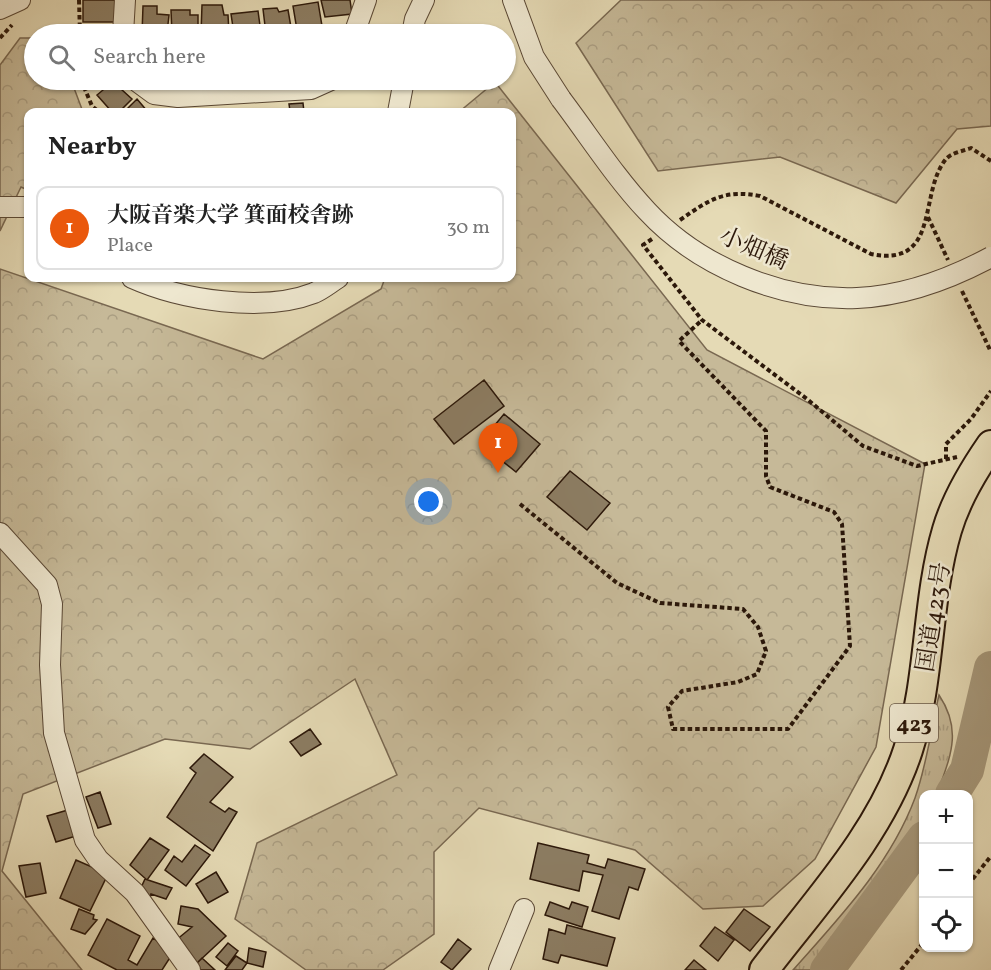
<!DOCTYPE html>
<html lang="en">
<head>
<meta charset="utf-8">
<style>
  :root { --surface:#fff; --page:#f6f6f6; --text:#222; --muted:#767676; --line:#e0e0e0; --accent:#ea580c }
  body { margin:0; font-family:Vollkorn,"Noto Serif JP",serif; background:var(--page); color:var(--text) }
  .controls { position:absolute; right:18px; bottom:18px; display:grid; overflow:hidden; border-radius:12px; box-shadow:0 2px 4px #0004 }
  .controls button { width:54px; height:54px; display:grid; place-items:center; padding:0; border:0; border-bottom:2px solid var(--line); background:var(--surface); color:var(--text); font:30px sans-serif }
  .you { position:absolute; left:429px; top:502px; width:21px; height:21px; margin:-15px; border:4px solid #fff; border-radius:50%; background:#1a73e8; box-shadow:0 0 0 9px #1a73e833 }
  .badge { display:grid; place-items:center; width:39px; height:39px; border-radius:50%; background:var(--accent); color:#fff; font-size:20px; font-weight:700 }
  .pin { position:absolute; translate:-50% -50px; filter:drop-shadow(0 2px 3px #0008) }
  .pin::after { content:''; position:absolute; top:32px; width:21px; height:18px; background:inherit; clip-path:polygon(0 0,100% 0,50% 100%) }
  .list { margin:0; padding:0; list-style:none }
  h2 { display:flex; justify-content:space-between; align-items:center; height:78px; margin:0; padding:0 24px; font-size:26px }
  h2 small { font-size:20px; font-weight:400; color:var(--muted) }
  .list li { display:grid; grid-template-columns:39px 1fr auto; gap:18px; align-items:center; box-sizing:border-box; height:84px; margin:0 12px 12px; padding:0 12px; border:2px solid var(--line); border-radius:12px }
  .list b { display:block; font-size:22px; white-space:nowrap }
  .list p { margin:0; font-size:20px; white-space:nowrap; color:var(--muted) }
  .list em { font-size:20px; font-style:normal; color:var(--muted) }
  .icon { flex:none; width:33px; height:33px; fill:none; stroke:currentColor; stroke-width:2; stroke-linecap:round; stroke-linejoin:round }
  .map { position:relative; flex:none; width:991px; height:970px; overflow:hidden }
  .search { position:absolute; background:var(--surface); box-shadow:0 2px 4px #0004; left:24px; top:24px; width:492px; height:66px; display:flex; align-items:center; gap:15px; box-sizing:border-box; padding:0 21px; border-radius:33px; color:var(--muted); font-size:22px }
  .panel { position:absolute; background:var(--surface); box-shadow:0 2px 4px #0004; left:24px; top:108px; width:492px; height:174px; border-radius:12px }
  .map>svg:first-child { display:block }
  .grass { fill:url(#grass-tufts); stroke:#796851; stroke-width:1.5 }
  .forest { fill:url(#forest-crowns); stroke:#796851; stroke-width:1.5 }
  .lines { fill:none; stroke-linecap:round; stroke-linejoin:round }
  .river { stroke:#a6987b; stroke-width:34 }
  .building { fill:#8c7d63; stroke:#2c180a; stroke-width:1.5 }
  .minor-casing { stroke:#5a4835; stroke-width:22 }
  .highway-casing { stroke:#2c180a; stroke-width:32 }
  .path { stroke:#2c180a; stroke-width:4; stroke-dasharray:4.5 3; stroke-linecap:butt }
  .minor { stroke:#eee7cf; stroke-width:20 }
  .highway { stroke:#e5dab5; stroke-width:28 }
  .minor-bridge-casing { stroke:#5a4835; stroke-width:22; stroke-linecap:butt }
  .minor-bridge { stroke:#eee7cf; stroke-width:20 }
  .labels { text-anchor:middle; stroke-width:5; stroke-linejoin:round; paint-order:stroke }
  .shield { fill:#eee7cf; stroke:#665645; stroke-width:1.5 }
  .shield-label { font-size:22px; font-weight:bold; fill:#2c180a }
  .street-label { font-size:24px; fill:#2c180a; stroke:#eee7cf }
</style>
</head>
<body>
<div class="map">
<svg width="991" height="970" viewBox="0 0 991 970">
  <defs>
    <pattern id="grass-tufts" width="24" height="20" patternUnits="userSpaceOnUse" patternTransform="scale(1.5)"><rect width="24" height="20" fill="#c6b998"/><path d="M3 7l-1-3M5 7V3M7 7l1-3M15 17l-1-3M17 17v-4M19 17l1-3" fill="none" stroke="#aa9e82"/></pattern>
    <pattern id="forest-crowns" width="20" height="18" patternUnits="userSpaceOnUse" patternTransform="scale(1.5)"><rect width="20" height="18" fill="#c6b998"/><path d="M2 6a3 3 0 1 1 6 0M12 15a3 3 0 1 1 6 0" fill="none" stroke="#aa9e82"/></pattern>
  </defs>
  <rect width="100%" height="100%" fill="#e5dab5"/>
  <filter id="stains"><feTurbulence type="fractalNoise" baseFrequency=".00333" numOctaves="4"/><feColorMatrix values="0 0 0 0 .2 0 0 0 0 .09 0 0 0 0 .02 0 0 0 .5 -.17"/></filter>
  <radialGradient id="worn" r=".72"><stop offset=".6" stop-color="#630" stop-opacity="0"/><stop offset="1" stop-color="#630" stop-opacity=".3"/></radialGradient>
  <path class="grass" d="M939,695C963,731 950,757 937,794H924C924,823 924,860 908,885C888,917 854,943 829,970H793C839,918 890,865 915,798C927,764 931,729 939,695Z"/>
  <path class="forest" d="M621,0H991V126L957,129L896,203L780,157L658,171L576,43Z
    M20,38H34V80H71L83,112H28V190L21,187L0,231V65Z
    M495,82L707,350L925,464L876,747L815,859L763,906L703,909L635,850L479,808L434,852V934L383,970H306L235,919L257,843L397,775L355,679L250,749L165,739L23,794L2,871L82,970H0V269L263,359L381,289L385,278H512V112H459Z"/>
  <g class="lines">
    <path class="river" d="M952,794L967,770L991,668
      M827,970L924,838"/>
  </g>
  <path class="building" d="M83,0H115L116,22H83Z
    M321,0H350L352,14L325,17Z
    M318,2L322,26L297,30L293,6Z
    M202,5H222L224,15H228L229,34H201Z
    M143,6H157V14L169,15L167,33L142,34Z
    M277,8L279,12L288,10L292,33L266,34L263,9Z
    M171,10H190V15H198V34H172Z
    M258,11L261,33L234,34L231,14Z
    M106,80H111L132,99L119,112H112L97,95L103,90L100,86Z
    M137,99L148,112H124Z
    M303,103L304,112H280L290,111L289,104Z
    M484,380L504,406L454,444L434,419Z
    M504,414L540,444L516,472L480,443Z
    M570,471L610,503L587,530L547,497Z
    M310,729L321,744L301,756L290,742Z
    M204,754L233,777L210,802L225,812L229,808L237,812L213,851L167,817L196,773L190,768Z
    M100,792L111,824L98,828L86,797Z
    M68,810L76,836L56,842L47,816Z
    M150,838L169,850L147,880L130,865Z
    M538,843L589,855L587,863L605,868L608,859L645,869L638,890L629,887L619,919L592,911L603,875L583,871L579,891L530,879Z
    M195,845L210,855L186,886L165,870L174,856L182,862Z
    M76,860L108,874L90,911L60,898Z
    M40,863L46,893L26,897L19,866Z
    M216,872L228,892L208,903L196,884Z
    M145,879L172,888L166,899L151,894L150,898L139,892Z
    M550,902L569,909L572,902L588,907L582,927L545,915Z
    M181,906L198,909L226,936L197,963L175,941L192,927L178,924Z
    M79,909L94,915L93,919L97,920L85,934L71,929Z
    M744,909L770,927L750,951L726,932Z
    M107,919L140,936L128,960L137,965L153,938L173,953L162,970H117L88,955Z
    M567,925L615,938L607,966L561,955L558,963L543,959L549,929L565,934Z
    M715,927L734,940L718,961L700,946Z
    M458,939L471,949L452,970L441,962Z
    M228,943L238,951L227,966L216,957Z
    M249,948L266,952L263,967L247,963Z
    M236,956L247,963L242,970H225Z
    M202,958L215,970H195L193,967Z
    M694,960L706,970H685Z"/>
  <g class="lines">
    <defs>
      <path id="minor" d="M513,0L534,57L561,99
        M0,9L20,0
        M123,34L125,0
        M354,34L366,0
        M412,34L415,19L424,0
        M135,80L154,94L178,97L311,89L331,80
        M398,112L404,80
        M0,207H28
        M132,278C181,300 263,313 314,293C323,289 330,283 338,278
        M0,533L47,585L52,604L50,665L54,733L85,840L98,859L135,893L190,970
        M499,970L524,909"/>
      <path id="highway" d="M764,970C816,902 881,833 908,750C931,679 926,601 947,530C956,499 973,471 991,445"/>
    </defs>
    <use href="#minor" class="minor-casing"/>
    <use href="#highway" class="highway-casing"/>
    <path class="path" d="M79,0L80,34
      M0,38L12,25
      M81,80L92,106L99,112
      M928,217L948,260
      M680,220C709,200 724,189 760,196L871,254C941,268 918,193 946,159C951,153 963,151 971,148L991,161
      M652,239L643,245L702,320L807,399L863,446L917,466L957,457
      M962,291L991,352
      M946,459V444L971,419L991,391
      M520,504L617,583L660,603L743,609L758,627L766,651L757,674L738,682L682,691L668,707L673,729H788L850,646L842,524L834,512L770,487L766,476V431L679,341L702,320
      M968,885L991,856
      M901,970L924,942"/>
    <use href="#minor" class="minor"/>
    <use href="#highway" class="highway"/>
    <defs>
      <path id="minor-bridge" d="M561,99C589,136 615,177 647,211C698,266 781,301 857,298C904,296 950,279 991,257"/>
    </defs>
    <use href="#minor-bridge" class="minor-bridge-casing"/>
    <use href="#minor-bridge" class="minor-bridge"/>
  </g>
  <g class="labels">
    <rect class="shield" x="890" y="704" width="48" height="38" rx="4.5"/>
    <g class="shield-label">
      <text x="914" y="731">423</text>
    </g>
    <g class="street-label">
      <text transform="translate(754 248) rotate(23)" y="8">小畑橋</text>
      <text transform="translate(933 617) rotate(-81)" y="8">国道423号</text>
    </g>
  </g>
  <rect width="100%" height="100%" filter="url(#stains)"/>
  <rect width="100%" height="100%" fill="url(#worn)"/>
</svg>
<div class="controls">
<button>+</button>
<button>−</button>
<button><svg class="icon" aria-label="locate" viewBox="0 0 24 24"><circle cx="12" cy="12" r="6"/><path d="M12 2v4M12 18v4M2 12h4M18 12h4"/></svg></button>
</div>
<div class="you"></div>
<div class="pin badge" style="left:498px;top:473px">1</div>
<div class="search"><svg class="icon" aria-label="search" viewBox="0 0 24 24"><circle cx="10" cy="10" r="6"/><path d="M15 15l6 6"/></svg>Search here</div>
<section class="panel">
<h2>Nearby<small></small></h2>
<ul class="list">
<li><span class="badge">1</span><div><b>大阪音楽大学 箕面校舎跡</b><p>Place</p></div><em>30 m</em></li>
</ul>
</section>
</div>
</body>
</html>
